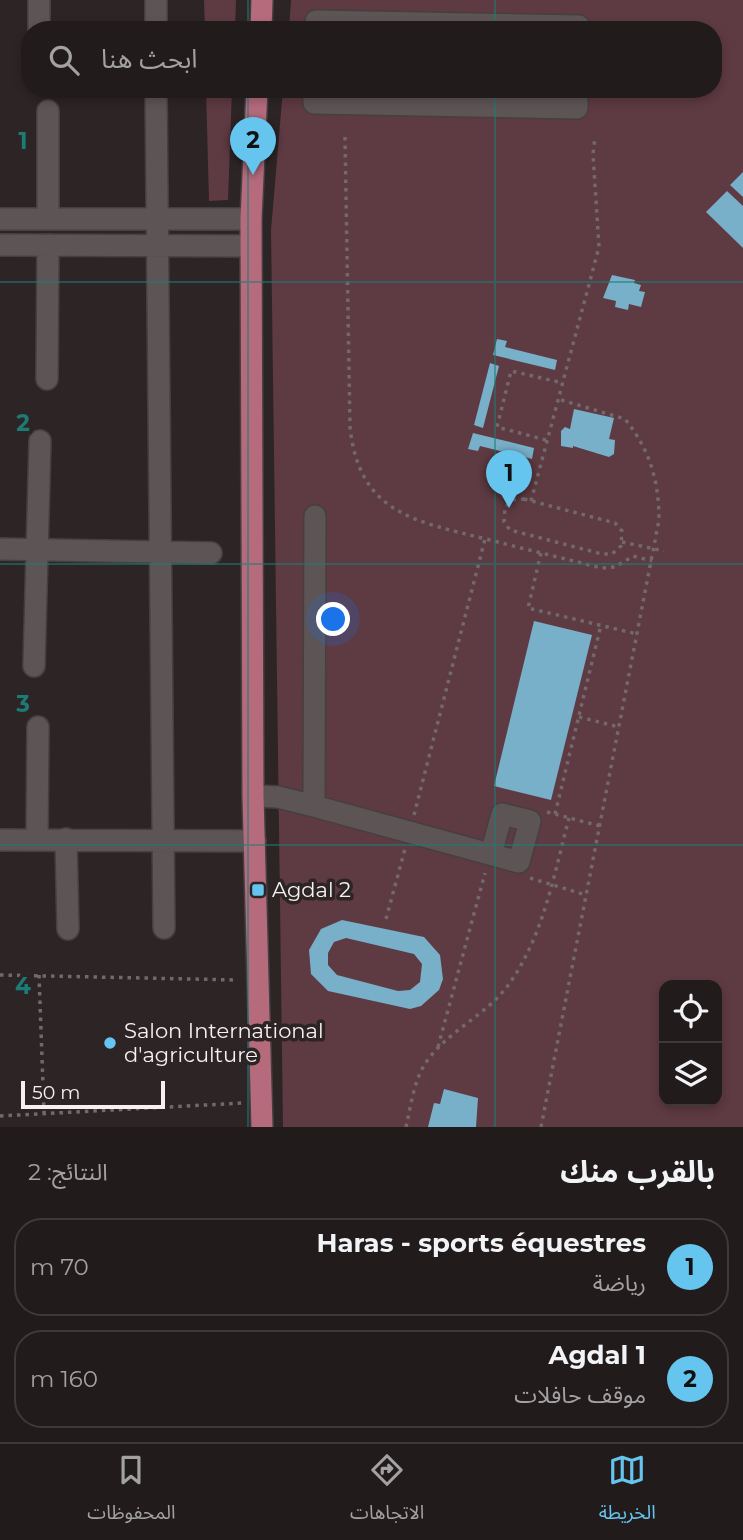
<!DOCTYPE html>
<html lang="ar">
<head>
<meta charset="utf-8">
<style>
  :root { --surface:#221b1c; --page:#2e2829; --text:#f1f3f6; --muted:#a2a1a3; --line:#3f393b; --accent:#65c5ee }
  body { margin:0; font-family:Montserrat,"Noto Sans Arabic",sans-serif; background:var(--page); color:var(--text); direction:rtl }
  .controls { position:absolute; right:21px; bottom:21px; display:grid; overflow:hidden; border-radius:14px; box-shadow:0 4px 10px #0003 }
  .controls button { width:63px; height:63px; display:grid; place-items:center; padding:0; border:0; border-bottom:2px solid var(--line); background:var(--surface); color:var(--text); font:35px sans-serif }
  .scale { position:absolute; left:21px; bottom:18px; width:144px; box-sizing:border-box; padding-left:7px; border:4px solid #f6f0f1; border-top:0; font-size:19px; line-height:24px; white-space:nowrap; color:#f6f0f1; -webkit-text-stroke:5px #2d2426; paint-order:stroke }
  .you { position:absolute; left:334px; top:620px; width:24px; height:24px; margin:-18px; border:5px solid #fff; border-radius:50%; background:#1a73e8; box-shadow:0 0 0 10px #1a73e833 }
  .badge { display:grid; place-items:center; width:46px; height:46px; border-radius:50%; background:var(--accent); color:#111; font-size:23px; font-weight:700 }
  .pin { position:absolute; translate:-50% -58px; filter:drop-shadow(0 2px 4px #0008) }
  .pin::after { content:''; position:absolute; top:37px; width:24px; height:21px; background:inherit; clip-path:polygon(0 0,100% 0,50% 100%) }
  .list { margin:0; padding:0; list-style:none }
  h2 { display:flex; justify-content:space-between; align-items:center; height:91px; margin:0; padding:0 28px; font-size:30px }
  h2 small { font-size:23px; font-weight:400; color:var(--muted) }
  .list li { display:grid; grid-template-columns:46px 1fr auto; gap:21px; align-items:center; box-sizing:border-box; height:98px; margin:0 14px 14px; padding:0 14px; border:2px solid var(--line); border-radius:28px }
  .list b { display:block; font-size:26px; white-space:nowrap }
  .list p { margin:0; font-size:23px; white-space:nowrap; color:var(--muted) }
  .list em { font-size:23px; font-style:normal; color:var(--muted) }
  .icon { flex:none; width:38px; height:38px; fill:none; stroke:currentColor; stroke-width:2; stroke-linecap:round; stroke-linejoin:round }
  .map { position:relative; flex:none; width:743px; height:1127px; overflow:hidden; direction:ltr }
  .search { position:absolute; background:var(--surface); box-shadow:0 4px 10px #0003; left:21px; right:21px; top:21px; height:77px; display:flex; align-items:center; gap:18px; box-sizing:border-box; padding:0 24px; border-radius:28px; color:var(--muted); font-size:26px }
  .sheet { height:315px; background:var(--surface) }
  nav { display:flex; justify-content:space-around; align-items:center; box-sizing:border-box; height:98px; border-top:2px solid var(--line); background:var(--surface); font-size:19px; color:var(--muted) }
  nav a { display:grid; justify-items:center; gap:4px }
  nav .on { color:var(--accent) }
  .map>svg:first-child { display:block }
  .green { fill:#5e3a42; fill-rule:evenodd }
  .building { fill:#78afc9; fill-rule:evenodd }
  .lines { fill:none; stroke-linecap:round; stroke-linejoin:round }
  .minor-casing { stroke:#463f41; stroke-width:24 }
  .major-casing { stroke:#463f41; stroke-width:24 }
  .path { stroke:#71696b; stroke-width:3.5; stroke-dasharray:3.5 5; stroke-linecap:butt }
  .minor { stroke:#5d5455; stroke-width:21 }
  .major { stroke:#b66b7d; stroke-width:21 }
  .grid { fill:none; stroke:#1b7c75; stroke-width:2; stroke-opacity:0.55 }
  .poi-dot { fill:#65c5ee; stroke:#2d2426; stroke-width:2.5 }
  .labels { text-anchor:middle; stroke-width:7; stroke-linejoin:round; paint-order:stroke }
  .poi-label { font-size:21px; fill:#f6f0f1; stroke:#2d2426; text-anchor:start }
  .grid-label { font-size:23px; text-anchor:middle; font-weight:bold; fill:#1b7c75; stroke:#2d2426; stroke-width:7; stroke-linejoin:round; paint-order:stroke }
</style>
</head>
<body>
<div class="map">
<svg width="743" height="1127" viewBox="0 0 743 1127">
  <rect width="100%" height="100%" fill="#2d2426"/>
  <path class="green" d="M204,0H236L235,30H205Z
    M291,0H743V1127H283L271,230L283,89H713V30H289ZM664,985H717V1101H664Z
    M206,89H232L228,200L209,201Z"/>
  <path class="building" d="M743,172V197L730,185Z
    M727,191L743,206V248L706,212Z
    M612,275L635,280L634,283L641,285L639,291L645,292L641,307L629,304L628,310L615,307L616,301L603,298Z
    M497,339L507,341L505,347L557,360L555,370L493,355Z
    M490,363L499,366L483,428L474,425Z
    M574,409L614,418L609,439L615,440L614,454L609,457L573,446V448L561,446V431L565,427L570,429Z
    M473,433L534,448L532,459L480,446L478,451L468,449Z
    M534,621L592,635L551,800L494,786Z
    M342,920L424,937L440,955L443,979L439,990L421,1006L410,1009L328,991L311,974L309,950L321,929ZM346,938L414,954L422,964L420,982L410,990L398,991L337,975L328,965V953L334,942Z
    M444,1089L478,1098L476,1127H428L434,1103L440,1104Z"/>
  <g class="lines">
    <defs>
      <path id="minor" d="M156,0V30
        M39,30V0
        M315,30L316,21L579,26V30
        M156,89L164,928
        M314,89V103L577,108V89
        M48,218V111
        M0,219H251
        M0,245L251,246
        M47,379L48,245
        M315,516L314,806C383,825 451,844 519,862L530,821L502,814L491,854
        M0,549L211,553
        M34,666L40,441
        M253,796L278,797L314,806
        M66,839L68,929
        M0,840L255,841
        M37,840L38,727"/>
      <path id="major" d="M261,30L262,0
        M257,89L251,219L253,796L262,1127"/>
    </defs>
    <use href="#minor" class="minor-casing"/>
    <use href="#major" class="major-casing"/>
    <path class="path" d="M345,137L350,427C359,513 414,521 486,539C524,549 563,558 601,568L615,567L633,556L652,561
      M546,440L497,427L511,371L563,383
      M524,499L615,523L622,531L621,546L612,554H602L510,530L504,522L505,507L513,500Z
      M531,501L599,247L593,154L595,137
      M622,542L664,551
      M541,553L528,608L637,634
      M579,717L619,727
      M547,812L600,826
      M555,814L601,625
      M414,815L485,539
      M530,878L586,895
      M386,919L405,849
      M0,975L238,980
      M39,975L44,1113
      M438,1047L485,873
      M0,1116L243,1103
      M406,1127C411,1105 414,1079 427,1061C449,1030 487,1015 509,984C544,935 554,874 569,818
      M541,1127L659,520C659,481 650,450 625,419L558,399"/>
    <use href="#minor" class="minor"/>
    <use href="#major" class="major"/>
  </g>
  <path class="grid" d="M248,0V30M495,0V30M248,89V1127M495,89V1127M0,282H743M0,564H743M0,845H743"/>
  <g class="poi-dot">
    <rect x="251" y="883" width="14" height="14" rx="3.5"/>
    <circle cx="110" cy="1043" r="7"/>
  </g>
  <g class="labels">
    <g class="poi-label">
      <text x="272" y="897">Agdal 2</text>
      <text x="124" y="1038">Salon International<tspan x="124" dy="24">d'agriculture</tspan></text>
    </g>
  </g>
  <g class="grid-label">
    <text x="23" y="149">1</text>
    <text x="23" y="431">2</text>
    <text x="23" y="712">3</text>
    <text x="23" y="994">4</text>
  </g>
</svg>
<div class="controls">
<button><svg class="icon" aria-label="locate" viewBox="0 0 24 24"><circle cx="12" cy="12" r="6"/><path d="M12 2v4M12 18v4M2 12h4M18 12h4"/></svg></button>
<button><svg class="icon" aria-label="layers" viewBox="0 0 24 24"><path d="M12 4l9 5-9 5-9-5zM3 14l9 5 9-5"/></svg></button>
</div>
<div class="scale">50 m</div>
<div class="you"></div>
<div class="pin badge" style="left:509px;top:508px">1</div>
<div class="pin badge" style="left:253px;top:175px">2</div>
<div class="search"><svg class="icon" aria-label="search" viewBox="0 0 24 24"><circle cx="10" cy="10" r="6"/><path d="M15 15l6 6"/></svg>ابحث هنا</div>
</div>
<section class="sheet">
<h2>بالقرب منك<small>النتائج: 2</small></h2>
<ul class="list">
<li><span class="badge">1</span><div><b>Haras - sports équestres</b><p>رياضة</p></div><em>70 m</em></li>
<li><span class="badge">2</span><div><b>Agdal 1</b><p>موقف حافلات</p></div><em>160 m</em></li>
</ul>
</section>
<nav>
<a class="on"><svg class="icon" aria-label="map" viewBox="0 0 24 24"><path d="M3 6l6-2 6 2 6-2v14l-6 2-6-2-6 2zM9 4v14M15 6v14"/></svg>الخريطة</a>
<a><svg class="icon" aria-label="directions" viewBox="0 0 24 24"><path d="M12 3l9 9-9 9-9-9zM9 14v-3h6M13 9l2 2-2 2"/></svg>الاتجاهات</a>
<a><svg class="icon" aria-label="saved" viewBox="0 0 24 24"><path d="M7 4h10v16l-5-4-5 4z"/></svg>المحفوظات</a>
</nav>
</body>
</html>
